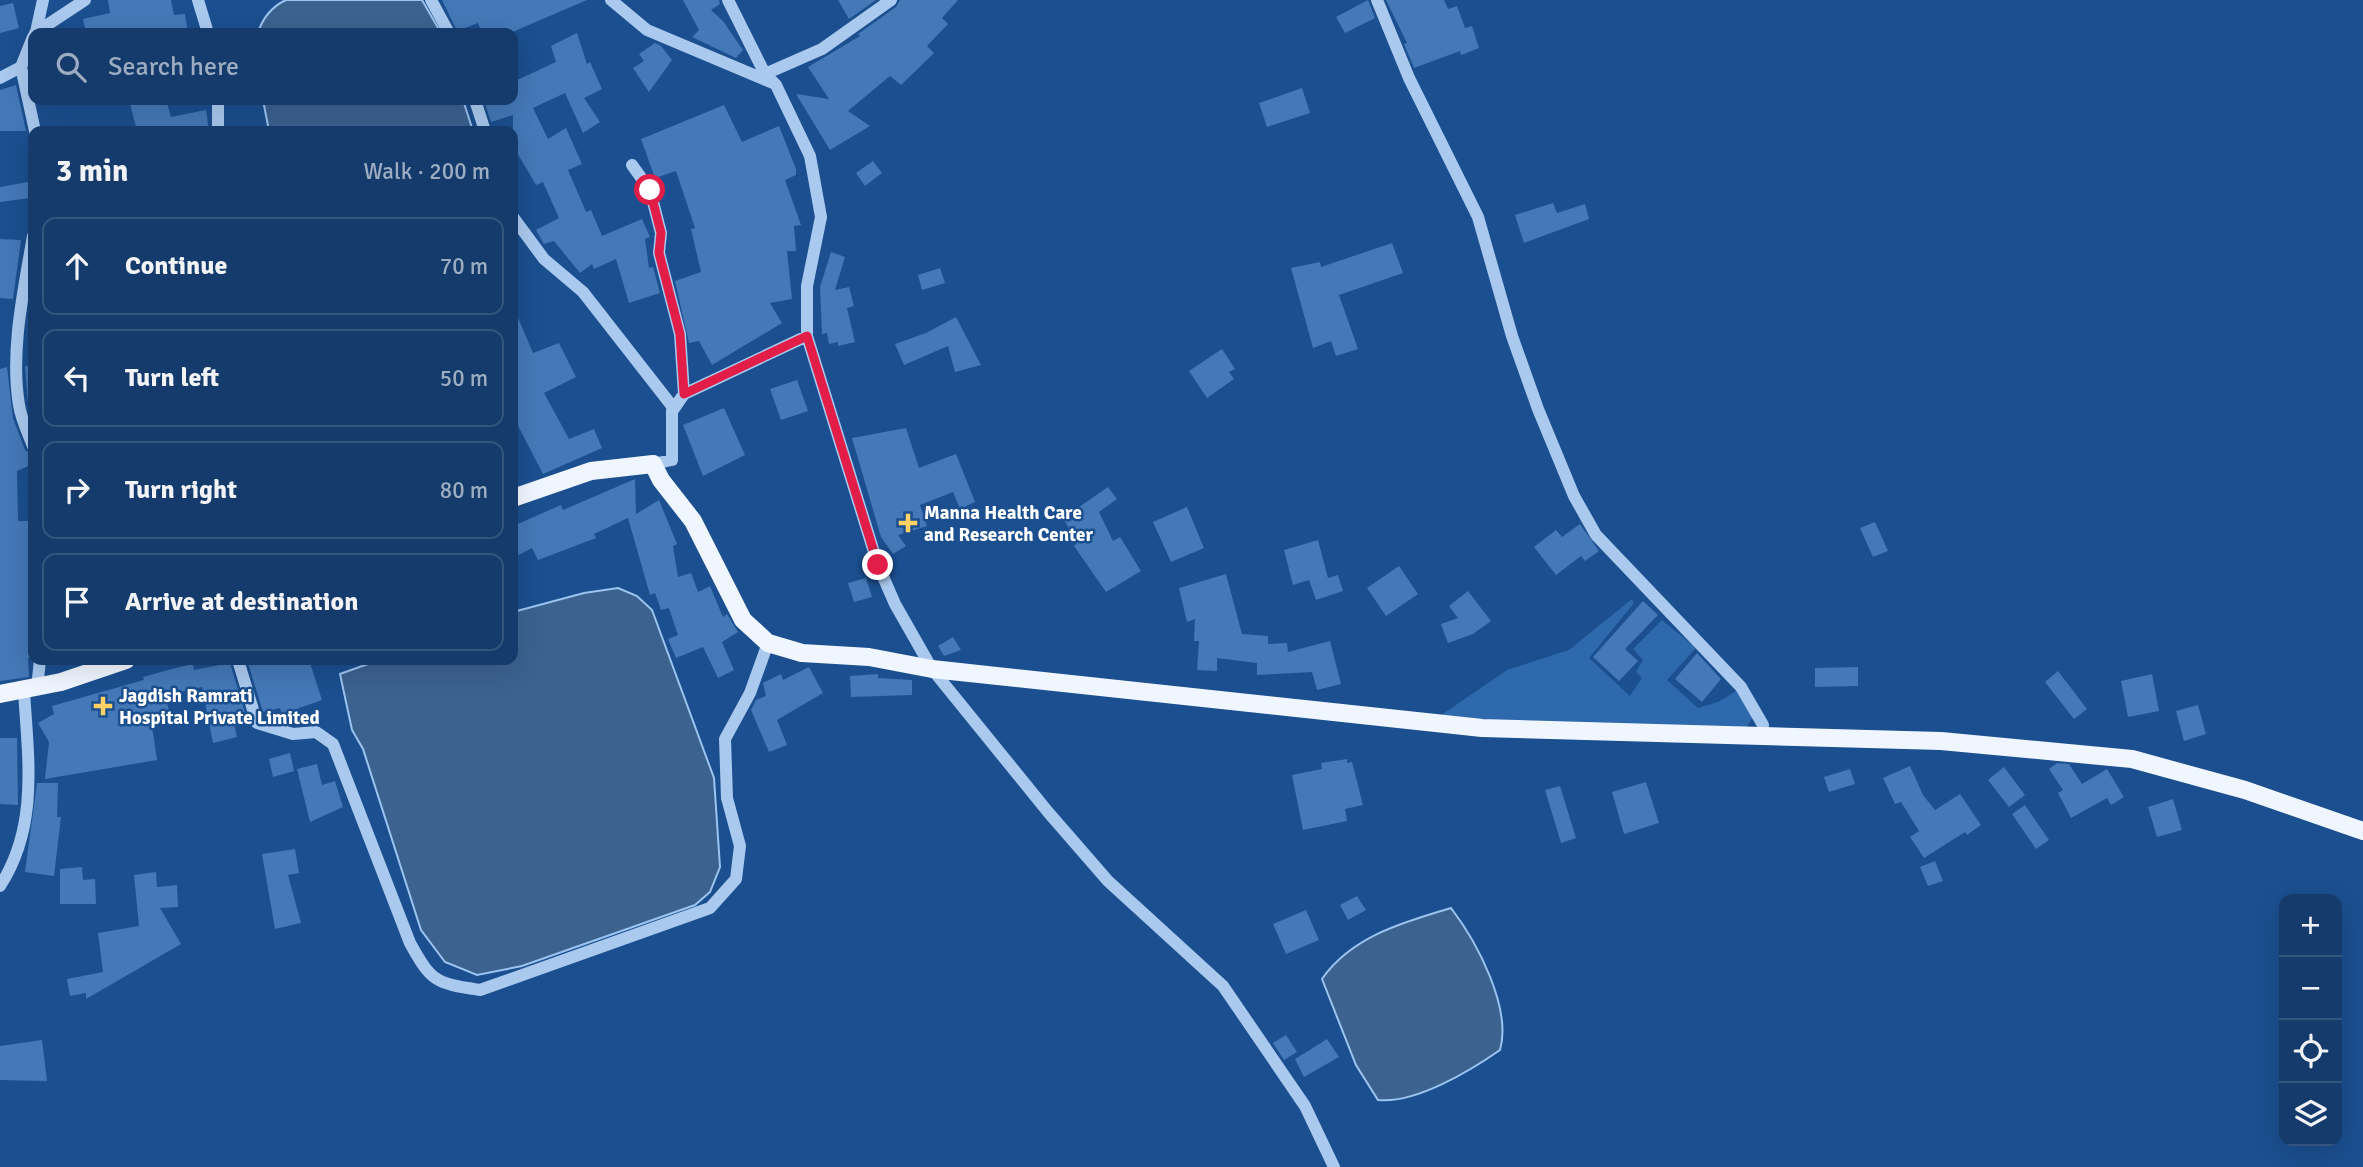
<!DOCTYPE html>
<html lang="en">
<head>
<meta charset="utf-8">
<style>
  :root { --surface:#143b6b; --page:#214673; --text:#f1f3f6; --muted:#9dadc1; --line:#33557e }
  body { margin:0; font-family:Signika,sans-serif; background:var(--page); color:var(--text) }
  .controls { position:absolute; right:21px; bottom:21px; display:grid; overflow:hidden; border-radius:14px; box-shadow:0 7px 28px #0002 }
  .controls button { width:63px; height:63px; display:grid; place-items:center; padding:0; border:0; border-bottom:2px solid var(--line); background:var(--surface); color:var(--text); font:35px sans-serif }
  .stop { position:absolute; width:21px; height:21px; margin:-16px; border:5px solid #e11d48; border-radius:50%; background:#fff }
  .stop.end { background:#e11d48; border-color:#fff; box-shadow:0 2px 7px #0008 }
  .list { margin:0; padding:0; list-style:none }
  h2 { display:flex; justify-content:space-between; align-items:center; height:91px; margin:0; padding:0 28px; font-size:30px }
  h2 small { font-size:23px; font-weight:400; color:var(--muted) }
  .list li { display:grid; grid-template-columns:46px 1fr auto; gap:21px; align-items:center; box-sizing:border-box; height:98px; margin:0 14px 14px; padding:0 14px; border:2px solid var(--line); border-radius:14px }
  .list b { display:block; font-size:26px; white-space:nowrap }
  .list em { font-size:23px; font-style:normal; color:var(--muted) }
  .icon { flex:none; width:38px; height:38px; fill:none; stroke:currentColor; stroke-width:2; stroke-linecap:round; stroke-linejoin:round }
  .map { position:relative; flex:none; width:2363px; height:1167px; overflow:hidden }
  .search { position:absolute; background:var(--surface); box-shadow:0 7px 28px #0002; left:28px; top:28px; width:490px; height:77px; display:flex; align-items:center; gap:18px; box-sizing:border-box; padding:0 24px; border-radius:14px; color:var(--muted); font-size:26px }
  .panel { position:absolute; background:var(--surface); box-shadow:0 7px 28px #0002; left:28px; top:126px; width:490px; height:539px; border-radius:14px }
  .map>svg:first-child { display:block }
  .green { fill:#2e69ad }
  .water { fill:#3c6290; stroke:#9cc4f0; stroke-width:2 }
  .building { fill:#4478b7 }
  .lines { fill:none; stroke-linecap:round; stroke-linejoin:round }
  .minor { stroke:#a9c9ee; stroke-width:12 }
  .major { stroke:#f0f6ff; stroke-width:18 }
  .route { stroke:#e11d48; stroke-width:9 }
  .poi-dot { fill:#ffd166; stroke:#1b4f8f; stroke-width:2.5 }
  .labels { text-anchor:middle; stroke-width:5; stroke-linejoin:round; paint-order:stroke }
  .poi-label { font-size:19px; font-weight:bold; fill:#fff; stroke:#1b4f8f; text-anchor:start }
</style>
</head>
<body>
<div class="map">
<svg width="2363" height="1167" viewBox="0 0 2363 1167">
  <rect width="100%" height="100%" fill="#1b4f8f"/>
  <path class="green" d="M1632,599L1634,603L1589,658L1630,696L1642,678L1636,672L1643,660L1633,649L1662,620L1696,648L1667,680L1698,708L1718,702L1744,686L1753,717L1746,728L1437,718L1507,670L1569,650Z"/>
  <path class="water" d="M286,0H422L441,33H258C262,19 272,6 286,0Z
    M263,100H463L473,131H269Z
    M618,588L637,596L652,610L714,778L720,867L710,892L695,905L522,966L477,975L445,962L421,930L363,749L352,730L340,674L379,660H513V612L584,593Z
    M1451,908C1477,942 1512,1008 1500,1050C1470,1071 1415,1104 1378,1100L1356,1065L1322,979C1351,937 1403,922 1451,908Z"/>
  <path class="building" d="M108,0H171L174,15L185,14L188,33H160V29L131,33H86L83,19L110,13Z
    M442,0H587L510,33H482L478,23L457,31Z
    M683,0H719L720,4L711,10L723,21L743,50L736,58L692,37L699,30Z
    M838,0H876L849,19Z
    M900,0H958L942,18L948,24L927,46L934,53L901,85L890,76L848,111L870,126L830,150L796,94L829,99L808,67L860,36L858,34L896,7Z
    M1368,0L1375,18L1345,33L1336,17Z
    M1386,0H1444L1448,9L1457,6L1465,28L1472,26L1479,48L1461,55L1460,51L1414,68L1404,44L1407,43Z
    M13,3L19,28L0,33V6Z
    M577,33L587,64L590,62L602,89L584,98L600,122L583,133L565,93L533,108L548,139L566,128L582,164L568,170L586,212L591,210L602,236L642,219L650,237L645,239L649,268L653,267L660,293L629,303L616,259L594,269L592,264L580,273L554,241L544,244L536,230L559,218L543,182L536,185L513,146V115L491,122L484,100H513V82L556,62L551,46Z
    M655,43L661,46L672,60L649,92L633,68L644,61L639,54Z
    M16,85L26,131H0V90Z
    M1302,88L1310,113L1267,127L1259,103Z
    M129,100H166L171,117L206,110L209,131H137Z
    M724,105L742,142L779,126L796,169V175L785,180L801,225L794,226L796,251H787L792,299L770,303L782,323L712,365L699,341L689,343L675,281L701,272L691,229L695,228L676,171L655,178L641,139Z
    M873,161L882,173L865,186L856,173Z
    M28,182L30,198L0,202V187Z
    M1553,203L1557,213L1585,204L1589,219L1524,243L1515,215Z
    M0,239L21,240L13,299L0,298Z
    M1392,243L1403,273L1339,295L1358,349L1336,356L1331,341L1313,348L1291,268L1320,262L1321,267Z
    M831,252L845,257L835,290L849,287L854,306L847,308L855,342L838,346V342L829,344L827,333L822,334L820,287Z
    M940,268L945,283L922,290L918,275Z
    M513,306L533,353L559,343L576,377L544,393L569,439L594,429L602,448L543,474L513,416Z
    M956,317L981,365L955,372L948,346L904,365L895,344L926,333Z
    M1222,349L1235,369L1229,372L1234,379L1207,398L1189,371Z
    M25,366H33V423L28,404Z
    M7,367L13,418L25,450L33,455V464L17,471L18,521H33V655L28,658L29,677L0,681V369Z
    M797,380L808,411L781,420L770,389Z
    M724,408L745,455L703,476L683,425Z
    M906,428L919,468L956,454L975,502L960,509L953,492L920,505L927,526L898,535L906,546L893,554L881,537L852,438Z
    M635,479L636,514L659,500L677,544L673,546L678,577L691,573L698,592L710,586L723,617L727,614L738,632L722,642L734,670L718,678L703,647L676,658L668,639L678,635L669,608L661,610L655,593L650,595L628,518L594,534L596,538L538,560L532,548L513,558V526L561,505L563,510Z
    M1108,487L1117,499L1099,512L1113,541L1120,537L1141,571L1106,592L1074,546L1077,543L1063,518Z
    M1187,507L1204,548L1171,562L1153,522Z
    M1875,522L1888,551L1873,557L1860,528Z
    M1580,524L1599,551L1585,561L1581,556L1556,575L1534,547L1556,530L1562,537Z
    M1318,540L1328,578L1338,575L1343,591L1316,600L1309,580L1293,585L1284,550Z
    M1399,566L1418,594L1386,616L1367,588Z
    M1226,574L1242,634L1268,636V644L1287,643L1288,652L1330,641L1341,684L1317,690L1312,672L1257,675V663L1217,658V671L1197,670L1199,641H1194L1195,619L1187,622L1179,588Z
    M866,578L872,597L854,602L848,583Z
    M1468,591L1491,621L1473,634L1448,643L1441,624L1458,618L1449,606Z
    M1643,601L1658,615L1625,649L1638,661L1619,681L1593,657Z
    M953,637L961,650L944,656L938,646Z
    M1697,653L1721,679L1702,702L1675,679Z
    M247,660H309L322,700L282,714L280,708L263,712Z
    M230,663L246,716L233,719L237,737L213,743L202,687L165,695L172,721L152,726L157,760L45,779L49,742L38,723L54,714L52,706L144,680L143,677L168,670L193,664L194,670Z
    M809,667L823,693L777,720L787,745L769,752L751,710L756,700L766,696L763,683L781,674L783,680Z
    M1858,667V686L1815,687V668Z
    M2058,671L2087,709L2074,719L2045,682Z
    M878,674V678L912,680V695L851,697L850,676Z
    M2152,674L2159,711L2128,717L2121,681Z
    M2198,705L2206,734L2184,741L2176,711Z
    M0,738H17L18,805L0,804Z
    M290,753L294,771L273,777L269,759Z
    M1347,759V763L1352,762L1363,805L1345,809L1347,821L1303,830L1292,775L1322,769L1321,763Z
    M2057,763L2069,764L2082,784L2107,769L2124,797L2111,805L2107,798L2071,818L2058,793L2063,790L2049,769Z
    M317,764L322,785L335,781L343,807L310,822L297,769Z
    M1910,766L1923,795L1935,810L1960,794L1981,825L1967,835L1965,832L1924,858L1910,837L1919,831L1901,802L1895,804L1883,778Z
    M2004,767L2025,795L2009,807L1988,780Z
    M1850,769L1855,784L1829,792L1824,777Z
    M1646,782L1659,823L1624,834L1612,792Z
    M37,783H58L57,817H61L54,876L25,872Z
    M1560,786L1576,838L1561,843L1545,790Z
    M2173,799L2182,830L2157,837L2148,807Z
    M2025,805L2049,840L2036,849L2012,814Z
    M295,849L299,873L288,875L301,923L275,929L262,854Z
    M1935,861L1943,881L1928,886L1920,867Z
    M82,867L83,880L95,879L96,904H60V869Z
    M156,872L157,887L177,885L178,907L160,908L181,944L86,999V993L70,996L67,979L103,972L98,933L139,926L134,875Z
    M1357,896L1366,910L1348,920L1340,905Z
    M1306,910L1319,940L1286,954L1273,924Z
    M1286,1035L1297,1052L1284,1060L1273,1043Z
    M1327,1039L1339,1057L1304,1077L1295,1059Z
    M42,1040L47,1081L0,1080V1046Z"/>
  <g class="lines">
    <path class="minor" d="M198,0L208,33
      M431,0L449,33
      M611,0L647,30L773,83
      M728,0L765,74L776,85L810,156L821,217L807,286V336L878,565L895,604L932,669L1048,812L1108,881L1223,986L1305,1106L1334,1167
      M1377,0L1409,78L1478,217L1512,336L1538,409L1574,496L1596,535L1741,687L1763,725L1762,736
      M36,32L43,0
      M35,33L85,0
      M33,37L21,67L35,131
      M765,74L822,49L891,0
      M0,78L21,67
      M475,100L485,131
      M218,131V100
      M632,165L650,190L661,233L659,253L680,334L684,394L673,410
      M513,217L544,259L583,292L672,406V460L653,464
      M33,236C24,289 10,350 19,405C21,419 28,433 33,446
      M684,394L807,336
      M238,660L257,723L293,734L316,732L333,744L410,943C432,983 436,983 480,990L710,908L736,879L740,846L727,798L725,739L750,693L768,643
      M37,688L40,660
      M0,886C39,826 28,758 24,691"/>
    <path class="major" d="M513,498L591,471L653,464L661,480L693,521L743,620L768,643L802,653L869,657L932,669L1482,728L1941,741L2132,759L2245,790L2363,831
      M0,694L61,682L126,660"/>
  </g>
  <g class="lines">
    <path class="route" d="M650,190L661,233L659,253L680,334L684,394L807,336L878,565"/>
  </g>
  <g class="poi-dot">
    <path d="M904.5 512.5h7v7h7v7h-7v7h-7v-7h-7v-7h7z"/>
    <path d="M99.5 695.5h7v7h7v7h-7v7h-7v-7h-7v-7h7z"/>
  </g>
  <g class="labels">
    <g class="poi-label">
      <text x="924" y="519">Manna Health Care<tspan x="924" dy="22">and Research Center</tspan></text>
      <text x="119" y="702">Jagdish Ramrati<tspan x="119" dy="22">Hospital Private Limited</tspan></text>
    </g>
  </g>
</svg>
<div class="controls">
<button>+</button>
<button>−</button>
<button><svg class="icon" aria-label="locate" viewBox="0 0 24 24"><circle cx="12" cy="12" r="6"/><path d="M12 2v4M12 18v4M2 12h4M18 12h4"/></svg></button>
<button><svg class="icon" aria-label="layers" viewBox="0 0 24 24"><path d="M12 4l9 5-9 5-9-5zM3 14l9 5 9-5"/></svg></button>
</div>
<div class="stop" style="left:650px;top:190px"></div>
<div class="stop end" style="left:878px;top:565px"></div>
<div class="search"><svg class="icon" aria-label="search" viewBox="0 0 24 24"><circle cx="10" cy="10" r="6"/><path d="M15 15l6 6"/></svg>Search here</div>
<section class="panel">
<h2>3 min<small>Walk · 200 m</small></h2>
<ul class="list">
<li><svg class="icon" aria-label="ahead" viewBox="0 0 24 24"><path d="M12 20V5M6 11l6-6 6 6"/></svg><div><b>Continue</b></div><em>70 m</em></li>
<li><svg class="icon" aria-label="left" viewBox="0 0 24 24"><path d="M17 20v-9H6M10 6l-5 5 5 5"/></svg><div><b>Turn left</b></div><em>50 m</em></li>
<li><svg class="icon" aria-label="right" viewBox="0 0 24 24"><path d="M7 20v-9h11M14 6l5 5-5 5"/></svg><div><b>Turn right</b></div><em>80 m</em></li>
<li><svg class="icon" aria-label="arrive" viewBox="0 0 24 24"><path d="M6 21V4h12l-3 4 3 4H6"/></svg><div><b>Arrive at destination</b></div></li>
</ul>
</section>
</div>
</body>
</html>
